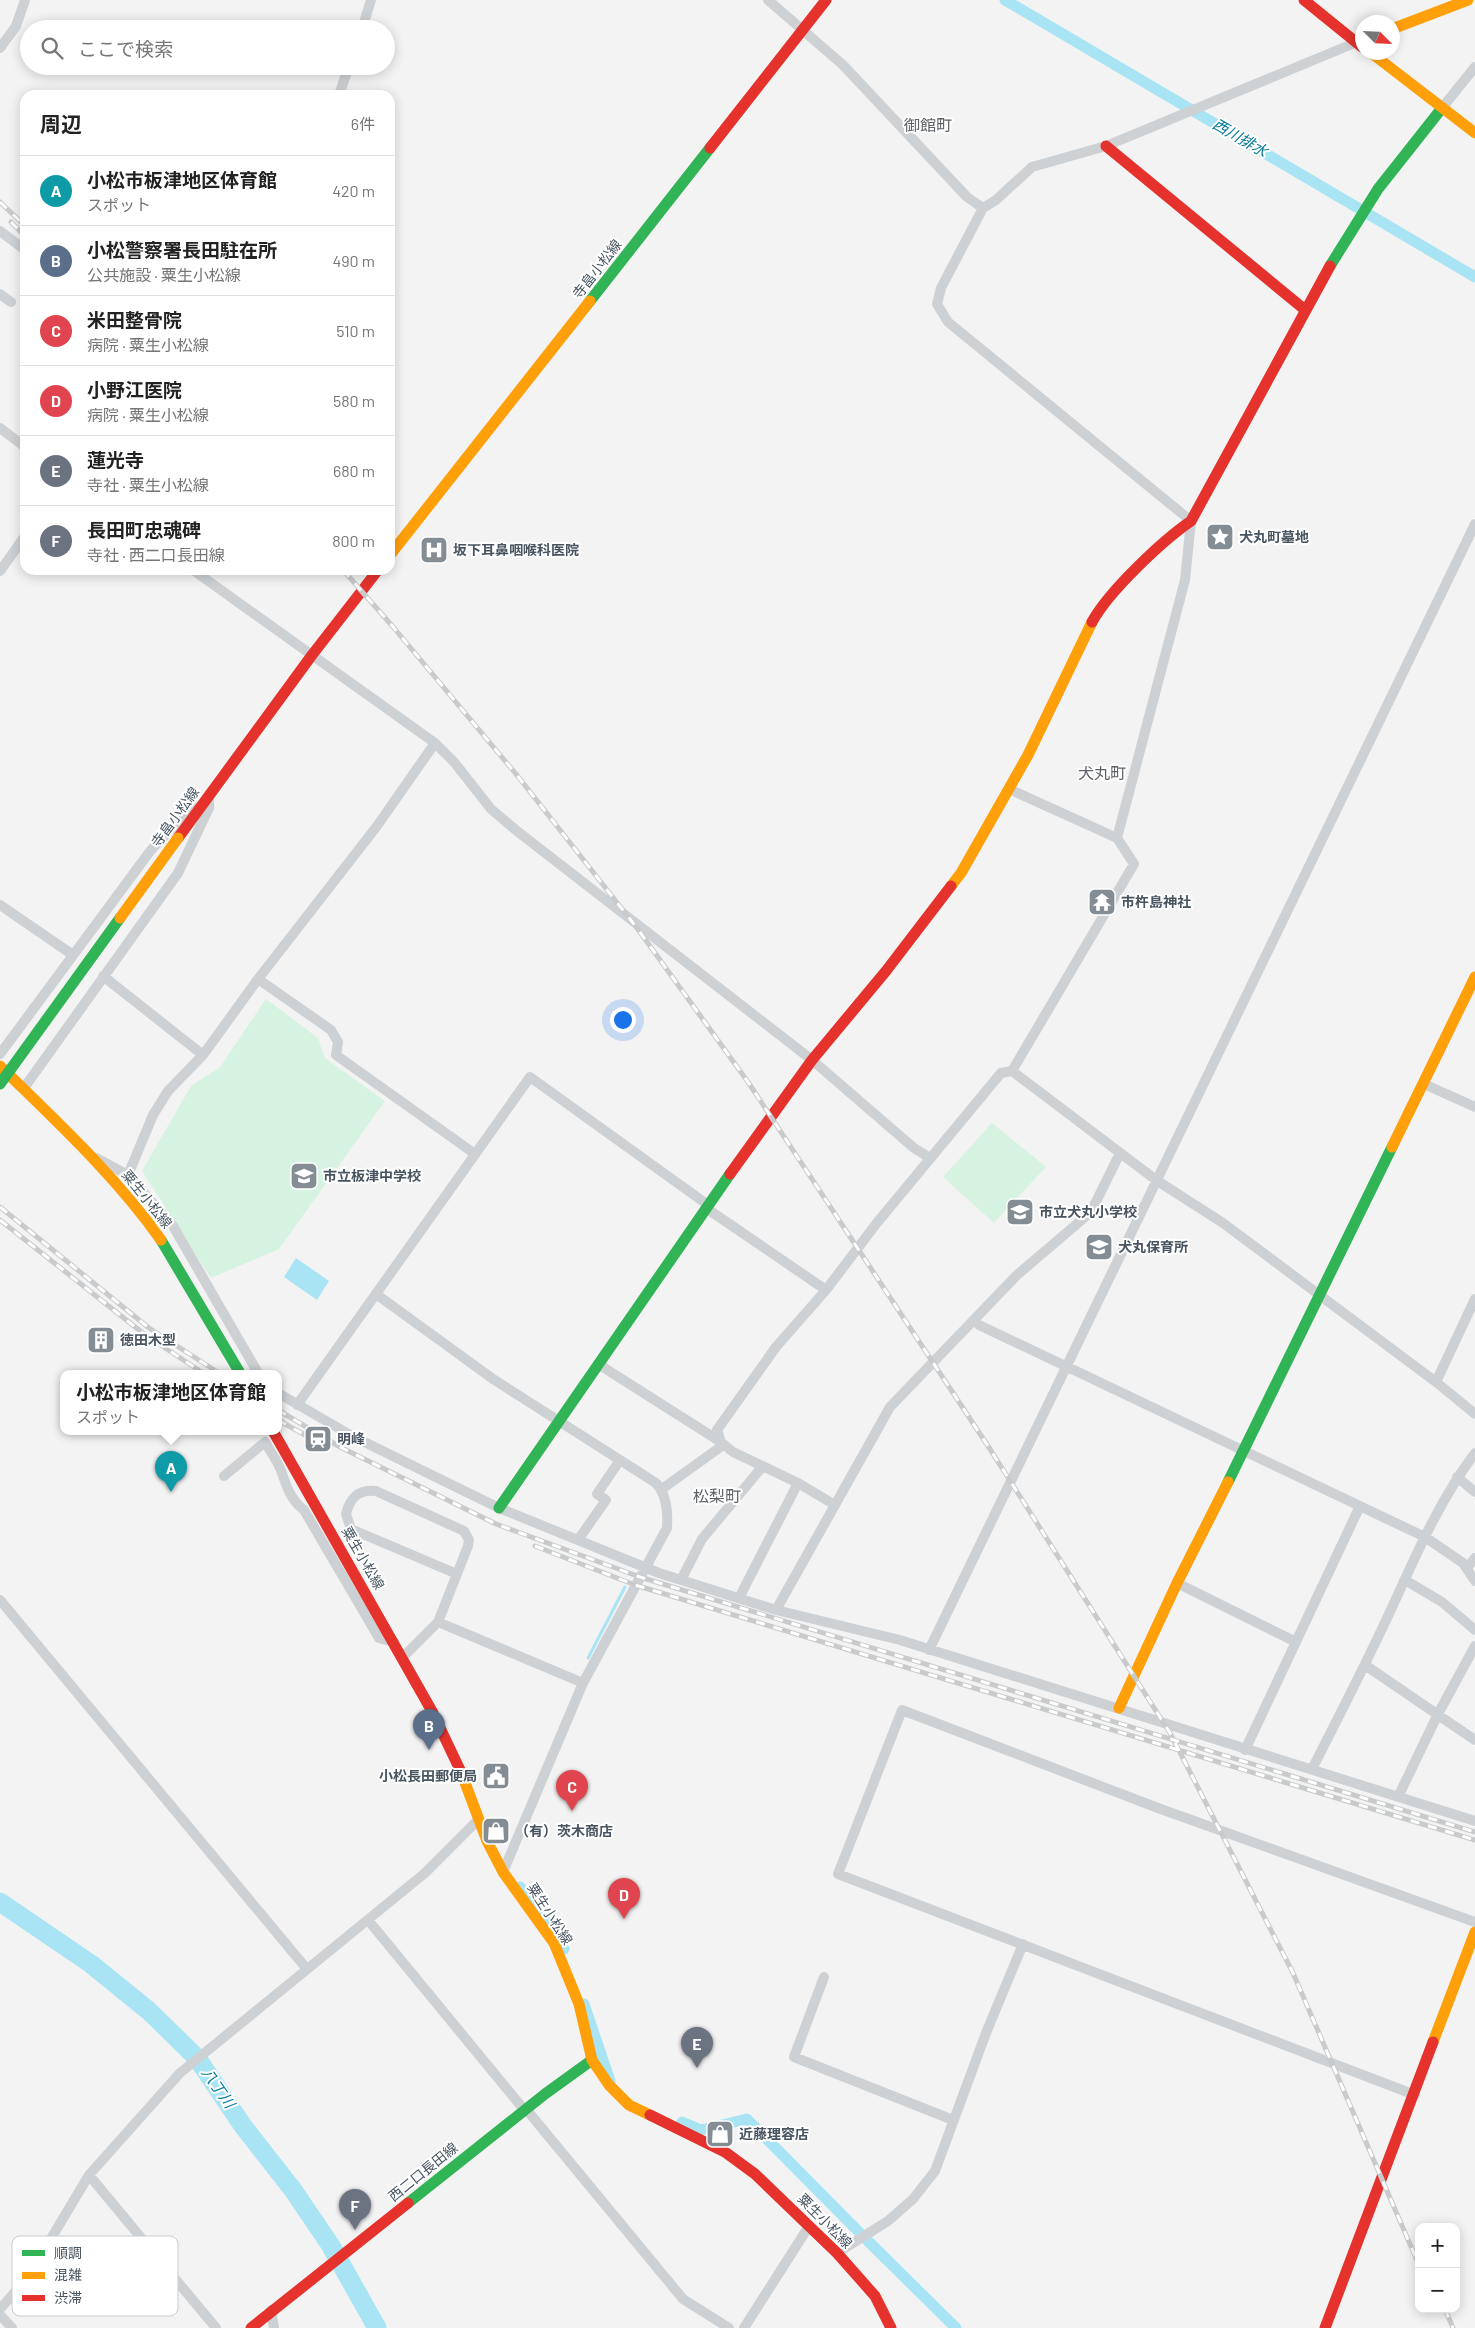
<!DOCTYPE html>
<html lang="ja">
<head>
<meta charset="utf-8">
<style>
  :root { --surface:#fff; --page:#f6f6f6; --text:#222; --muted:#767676; --line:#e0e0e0; --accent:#0f766e }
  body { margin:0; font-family:Barlow,"Noto Sans JP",sans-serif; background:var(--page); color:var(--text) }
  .controls { position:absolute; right:15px; bottom:15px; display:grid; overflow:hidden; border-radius:10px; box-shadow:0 2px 12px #0003 }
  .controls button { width:45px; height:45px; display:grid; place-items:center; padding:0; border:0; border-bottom:1px solid var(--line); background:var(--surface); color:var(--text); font:25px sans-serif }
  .compass { position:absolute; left:1355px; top:15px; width:45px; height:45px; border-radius:50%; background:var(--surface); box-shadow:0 2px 12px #0003; rotate:114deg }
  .you { position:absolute; left:622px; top:1019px; width:18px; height:18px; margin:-12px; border:4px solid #fff; border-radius:50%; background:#1a73e8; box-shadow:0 0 0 8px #1a73e833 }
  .badge { display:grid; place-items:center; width:32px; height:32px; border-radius:50%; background:var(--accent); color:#fff; font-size:16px; font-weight:700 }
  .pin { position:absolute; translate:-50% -41px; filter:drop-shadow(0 1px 2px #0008) }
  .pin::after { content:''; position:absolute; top:26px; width:18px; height:15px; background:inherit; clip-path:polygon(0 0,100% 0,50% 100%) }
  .popup { position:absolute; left:60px; top:1370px; width:222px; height:65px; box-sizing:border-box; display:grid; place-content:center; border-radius:10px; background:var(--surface); filter:drop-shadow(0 1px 4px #0005); font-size:16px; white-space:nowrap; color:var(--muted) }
  .popup b { font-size:19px; color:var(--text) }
  .popup::after { content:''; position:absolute; left:50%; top:100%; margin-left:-10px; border:10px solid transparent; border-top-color:var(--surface) }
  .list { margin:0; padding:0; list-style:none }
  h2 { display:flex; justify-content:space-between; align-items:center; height:65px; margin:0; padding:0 20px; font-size:21px }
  h2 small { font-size:16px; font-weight:400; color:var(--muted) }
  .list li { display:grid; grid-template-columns:32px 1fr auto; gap:15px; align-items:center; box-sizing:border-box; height:70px; padding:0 20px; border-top:1px solid var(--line) }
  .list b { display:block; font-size:19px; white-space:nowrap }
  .list p { margin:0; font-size:16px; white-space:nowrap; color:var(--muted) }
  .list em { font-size:16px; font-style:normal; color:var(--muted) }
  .icon { flex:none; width:28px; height:28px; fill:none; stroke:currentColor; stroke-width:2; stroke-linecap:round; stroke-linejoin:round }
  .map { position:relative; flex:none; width:1475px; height:2328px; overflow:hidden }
  .search { position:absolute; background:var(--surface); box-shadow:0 2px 12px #0003; left:20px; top:20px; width:375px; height:55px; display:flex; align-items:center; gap:12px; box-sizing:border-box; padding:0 18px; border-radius:28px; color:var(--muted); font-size:19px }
  .panel { position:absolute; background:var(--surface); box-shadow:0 2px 12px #0003; left:20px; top:90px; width:375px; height:485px; border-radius:15px }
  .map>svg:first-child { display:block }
  .green { fill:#d6f3e1 }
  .water { fill:#a8e4f4 }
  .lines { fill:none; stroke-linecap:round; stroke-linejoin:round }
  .stream { stroke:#a8e4f4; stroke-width:3 }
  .canal { stroke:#a8e4f4; stroke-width:11 }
  .river { stroke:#a8e4f4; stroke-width:19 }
  .street { stroke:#ced1d4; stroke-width:10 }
  .fast { stroke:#30b455; stroke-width:11 }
  .slow { stroke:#ff9f0a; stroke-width:11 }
  .jam { stroke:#e5322d; stroke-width:11 }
  .rail-casing { stroke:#c8cacc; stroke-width:5 }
  .rail { stroke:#fff; stroke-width:3; stroke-dasharray:9; stroke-linecap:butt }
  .fast-bridge { stroke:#30b455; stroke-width:11 }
  .slow-bridge { stroke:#ff9f0a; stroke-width:11 }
  .labels { text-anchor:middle; stroke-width:4; stroke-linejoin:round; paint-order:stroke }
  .street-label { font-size:14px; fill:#485561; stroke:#fff }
  .poi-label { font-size:14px; font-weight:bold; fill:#485561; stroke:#fff; text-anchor:start }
  .water-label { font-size:15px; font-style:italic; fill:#047b99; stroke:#fff }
  .quarter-label { font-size:16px; fill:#5d6267; stroke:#fff }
  .key { fill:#fff; stroke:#c8ccd0; stroke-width:1 }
  .key-label { font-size:14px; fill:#485561 }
</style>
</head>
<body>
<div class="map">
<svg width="1475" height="2328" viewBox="0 0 1475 2328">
  <rect width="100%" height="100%" fill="#f3f3f3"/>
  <path class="green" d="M266,999L318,1038L325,1058L385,1101L279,1249L211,1278L142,1171L191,1086L220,1067Z
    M992,1123L1046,1167L994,1223L943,1177Z"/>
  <path class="water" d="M296,1258L329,1281L317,1300L284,1277Z"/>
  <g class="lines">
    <path class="stream" d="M588,1658L625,1587"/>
    <path class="canal" d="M1005,0L1475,277
      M520,1887L548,1918L564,1949
      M584,2004L610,2081
      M682,2122L701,2130L747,2119L860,2233
      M867,2240L956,2328"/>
    <path class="river" d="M0,1902L91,1964L149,2011L197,2058L243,2126L293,2190L331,2246L377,2328"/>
    <path class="street" d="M768,0L843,65L967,197L983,208
      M362,29L371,0
      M0,48L16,26L25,0
      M339,95L349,66
      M1442,108L1475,67
      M0,231L25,250
      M0,294L11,302
      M0,428L25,447
      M193,570L435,743L454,762L491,809L517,831L812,1060L914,1148L930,1158
      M0,571L25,536
      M1009,789L1117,838L1134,864L1012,1071
      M1117,838L1185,580L1191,521L948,322L937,304L941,288L983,208L996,200L1032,167L1106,146L1357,42
      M0,905L73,955
      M103,976L203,1055
      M258,979L331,1030L338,1042L336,1055L475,1154
      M0,1054L151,850L194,806
      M1424,1084L1475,1107
      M24,1088L178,873L209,808V796
      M96,1158L128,1175L173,1226L258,1373
      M128,1175L153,1115L168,1091L203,1055L258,979L377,826L435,743
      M706,1208L826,1290
      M376,1294L493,1379L656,1483C667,1495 668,1512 667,1528L583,1683L503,1872
      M979,1325L1425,1537L1463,1563L1475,1581
      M598,1364L721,1442L733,1452L798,1483L835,1505
      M1436,1382L1475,1299
      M278,1393L352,1436L499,1508L659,1573L776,1610L900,1640L1475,1821
      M297,1405L530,1077L708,1205
      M224,1476L265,1442C270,1451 279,1463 282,1473C287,1488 291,1500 304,1510L379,1638L394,1642
      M1457,1477L1475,1492
      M662,1489L719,1448L721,1442L717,1430L776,1347L826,1290L876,1224L1001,1073L1012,1071L1156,1180L1223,1223L1436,1382L1475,1414
      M578,1540L606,1500L597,1494L620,1460
      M1467,1568L1475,1558
      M681,1580L702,1539L763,1466
      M1405,1580L1442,1602L1475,1630
      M1177,1583L1296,1642
      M739,1598L798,1483
      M0,1600L306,1968
      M776,1610L890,1407L1017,1275L1091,1212L1120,1153
      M438,1622L583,1683
      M929,1650L1475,524
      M403,1657L438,1622L468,1546L469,1540L464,1531L376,1491C358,1489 350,1498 346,1514L351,1529L457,1574
      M1365,1665L1475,1740
      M1245,1750L1360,1506
      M1312,1769C1338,1718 1364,1668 1388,1616C1414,1560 1438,1502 1475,1453
      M1398,1797L1438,1714L1475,1646
      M368,1920L521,2106L526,2109L683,2299L729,2328
      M824,1977L794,2057L953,2120
      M1415,2095L838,1874L902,1710L1158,1808L1475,1922
      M89,2175L216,2328
      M837,2253L888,2221L913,2199L935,2171L986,2033L1023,1944
      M0,2309L28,2277L89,2175L180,2073L425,1873L479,1819
      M271,2310L274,2328
      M0,2315L12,2328
      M744,2328L809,2226"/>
    <path class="fast" d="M1330,266L1378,189L1442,108
      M590,301L710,148
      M161,1240L240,1373
      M1228,1482L1392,1147
      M499,1508L730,1174
      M408,2203L545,2094L592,2060"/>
    <path class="slow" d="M1392,29L1468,0
      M1370,52L1475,133
      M390,555L590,301
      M951,886L961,873L1028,755L1092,622
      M0,1066C56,1121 115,1175 161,1240
      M1392,1147L1475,977
      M1119,1708L1177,1583L1228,1482
      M461,1772L487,1841L503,1872L554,1943L579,2004L592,2060L609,2085L629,2105L650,2115
      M1433,2042L1475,1932"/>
    <path class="jam" d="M1304,0L1362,47
      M1106,146L1304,309
      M710,148L826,0
      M1092,622C1109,591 1162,541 1191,521L1330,266
      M178,838L312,655L378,570
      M730,1174L812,1060L886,971L951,886
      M273,1431L433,1713L461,1772
      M650,2115L725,2152L755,2174L837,2253L875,2296L891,2328
      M251,2328L408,2203
      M1325,2328L1433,2042"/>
    <defs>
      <path id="rail" d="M0,202L25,226
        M11,222L25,236
        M343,570L394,628L516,774L637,928L748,1082L988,1446L1170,1733L1293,1973L1419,2265
        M0,1207L149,1328L219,1373
        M0,1220L144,1334L203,1373
        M278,1410L340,1447L496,1524L640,1577L1475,1832
        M278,1420L314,1440
        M535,1546L635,1585L1475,1840
        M1445,2309L1453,2328"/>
    </defs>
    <use href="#rail" class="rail-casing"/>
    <use href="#rail" class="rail"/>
    <path class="fast-bridge" d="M0,1084L120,918"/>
    <path class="slow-bridge" d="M120,918L178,838"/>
  </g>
  <defs>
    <symbol id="sight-square" viewBox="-11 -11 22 22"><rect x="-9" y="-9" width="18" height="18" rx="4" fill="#848c94" stroke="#fff"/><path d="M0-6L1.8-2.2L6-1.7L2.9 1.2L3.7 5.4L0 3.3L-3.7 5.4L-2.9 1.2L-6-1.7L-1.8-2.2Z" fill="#fff"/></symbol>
    <symbol id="hospital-square" viewBox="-11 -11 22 22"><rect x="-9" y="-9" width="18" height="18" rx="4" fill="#848c94" stroke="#fff"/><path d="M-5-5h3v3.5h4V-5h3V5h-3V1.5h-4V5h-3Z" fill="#fff"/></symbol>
    <symbol id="temple-square" viewBox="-11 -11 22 22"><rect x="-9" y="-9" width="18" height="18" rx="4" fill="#848c94" stroke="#fff"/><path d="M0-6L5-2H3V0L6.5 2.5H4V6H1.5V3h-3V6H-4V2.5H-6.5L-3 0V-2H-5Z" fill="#fff"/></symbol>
    <symbol id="school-square" viewBox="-11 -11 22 22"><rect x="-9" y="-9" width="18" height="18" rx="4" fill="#848c94" stroke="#fff"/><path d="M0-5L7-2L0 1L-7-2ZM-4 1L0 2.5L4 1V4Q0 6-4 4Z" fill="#fff"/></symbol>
    <symbol id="building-square" viewBox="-11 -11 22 22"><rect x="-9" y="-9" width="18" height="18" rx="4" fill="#848c94" stroke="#fff"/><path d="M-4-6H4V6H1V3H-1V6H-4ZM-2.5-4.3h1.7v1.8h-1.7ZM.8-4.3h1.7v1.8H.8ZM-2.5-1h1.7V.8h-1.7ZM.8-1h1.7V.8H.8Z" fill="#fff"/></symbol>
    <symbol id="station-square" viewBox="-11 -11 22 22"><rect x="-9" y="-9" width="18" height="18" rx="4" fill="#848c94" stroke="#fff"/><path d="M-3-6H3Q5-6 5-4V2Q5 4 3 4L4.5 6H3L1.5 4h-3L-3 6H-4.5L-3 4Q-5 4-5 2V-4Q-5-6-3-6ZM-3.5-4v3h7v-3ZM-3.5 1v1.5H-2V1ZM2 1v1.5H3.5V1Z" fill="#fff"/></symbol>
    <symbol id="civic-square" viewBox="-11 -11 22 22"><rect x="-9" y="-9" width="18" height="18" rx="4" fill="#848c94" stroke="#fff"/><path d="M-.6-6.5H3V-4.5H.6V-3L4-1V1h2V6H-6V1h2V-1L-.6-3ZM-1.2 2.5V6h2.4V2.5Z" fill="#fff"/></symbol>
    <symbol id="shop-square" viewBox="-11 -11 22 22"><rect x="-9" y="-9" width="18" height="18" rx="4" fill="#848c94" stroke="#fff"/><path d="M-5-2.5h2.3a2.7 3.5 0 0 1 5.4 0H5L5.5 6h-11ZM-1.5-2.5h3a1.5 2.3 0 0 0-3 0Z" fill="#fff"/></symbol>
  </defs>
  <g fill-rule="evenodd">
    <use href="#sight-square" x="1204" y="521" width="32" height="32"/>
    <use href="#hospital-square" x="418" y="534" width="32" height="32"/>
    <use href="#temple-square" x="1086" y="886" width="32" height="32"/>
    <use href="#school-square" x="288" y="1160" width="32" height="32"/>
    <use href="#school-square" x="1004" y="1196" width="32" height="32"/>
    <use href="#school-square" x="1083" y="1231" width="32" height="32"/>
    <use href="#building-square" x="85" y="1324" width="32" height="32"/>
    <use href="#station-square" x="302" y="1423" width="32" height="32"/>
    <use href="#civic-square" x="480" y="1760" width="32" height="32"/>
    <use href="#shop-square" x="480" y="1815" width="32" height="32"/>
    <use href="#shop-square" x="704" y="2118" width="32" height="32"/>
  </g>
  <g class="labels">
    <g class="street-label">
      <text transform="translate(597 269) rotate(-52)" y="5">寺畠小松線</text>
      <text transform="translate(175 817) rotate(-54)" y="5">寺畠小松線</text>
      <text transform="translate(147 1199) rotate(51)" y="5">粟生小松線</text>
      <text transform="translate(363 1558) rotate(60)" y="5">粟生小松線</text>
      <text transform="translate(550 1914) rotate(57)" y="5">粟生小松線</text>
      <text transform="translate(423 2172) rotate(-39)" y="5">西二口長田線</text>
      <text transform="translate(825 2221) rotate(45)" y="5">粟生小松線</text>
    </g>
    <g class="poi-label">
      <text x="1239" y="542">犬丸町墓地</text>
      <text x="453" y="555">坂下耳鼻咽喉科医院</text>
      <text x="1121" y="907">市杵島神社</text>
      <text x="323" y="1181">市立板津中学校</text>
      <text x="1039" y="1217">市立犬丸小学校</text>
      <text x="1118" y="1252">犬丸保育所</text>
      <text x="120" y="1345">徳田木型</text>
      <text x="337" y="1444">明峰</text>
      <text x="477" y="1781" text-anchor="end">小松長田郵便局</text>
      <text x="515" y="1836">（有）茨木商店</text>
      <text x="739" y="2139">近藤理容店</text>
    </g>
    <g class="water-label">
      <text transform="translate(1240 138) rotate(30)" y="5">西川排水</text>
      <text transform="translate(218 2088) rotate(55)" y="5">八丁川</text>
    </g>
    <g class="quarter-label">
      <text x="928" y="131">御館町</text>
      <text x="1102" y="779">犬丸町</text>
      <text x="717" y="1502">松梨町</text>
    </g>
  </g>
  <rect x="12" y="2236" width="166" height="80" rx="8" class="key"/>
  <rect x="22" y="2250" width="23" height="6" fill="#30b455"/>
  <rect x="22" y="2272" width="23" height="7" fill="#ff9f0a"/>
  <rect x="22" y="2295" width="23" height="6" fill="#e5322d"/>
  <g class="key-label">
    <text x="54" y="2258">順調</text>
    <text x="54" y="2280">混雑</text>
    <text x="54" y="2303">渋滞</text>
  </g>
</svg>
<div class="controls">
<button>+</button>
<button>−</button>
</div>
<svg class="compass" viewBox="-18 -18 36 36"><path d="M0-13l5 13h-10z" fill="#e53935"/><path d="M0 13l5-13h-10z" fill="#767676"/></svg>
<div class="you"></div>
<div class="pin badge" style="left:171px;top:1492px;background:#0f9aa8">A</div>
<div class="popup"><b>小松市板津地区体育館</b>スポット</div>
<div class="pin badge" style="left:429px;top:1750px;background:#5c6f8a">B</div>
<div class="pin badge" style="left:572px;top:1811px;background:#e0444e">C</div>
<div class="pin badge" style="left:624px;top:1919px;background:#e0444e">D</div>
<div class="pin badge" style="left:697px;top:2068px;background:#6b7280">E</div>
<div class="pin badge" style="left:355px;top:2230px;background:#6b7280">F</div>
<div class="search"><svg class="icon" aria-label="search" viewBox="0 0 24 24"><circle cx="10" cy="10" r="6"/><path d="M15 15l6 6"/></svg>ここで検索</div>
<section class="panel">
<h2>周辺<small>6件</small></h2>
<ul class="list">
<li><span class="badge" style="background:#0f9aa8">A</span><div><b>小松市板津地区体育館</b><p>スポット</p></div><em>420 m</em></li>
<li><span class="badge" style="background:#5c6f8a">B</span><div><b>小松警察署長田駐在所</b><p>公共施設 · 粟生小松線</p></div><em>490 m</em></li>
<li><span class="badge" style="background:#e0444e">C</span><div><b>米田整骨院</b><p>病院 · 粟生小松線</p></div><em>510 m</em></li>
<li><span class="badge" style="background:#e0444e">D</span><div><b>小野江医院</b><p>病院 · 粟生小松線</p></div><em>580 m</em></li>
<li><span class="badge" style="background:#6b7280">E</span><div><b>蓮光寺</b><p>寺社 · 粟生小松線</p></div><em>680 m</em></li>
<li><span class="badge" style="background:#6b7280">F</span><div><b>長田町忠魂碑</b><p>寺社 · 西二口長田線</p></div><em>800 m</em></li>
</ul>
</section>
</div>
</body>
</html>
